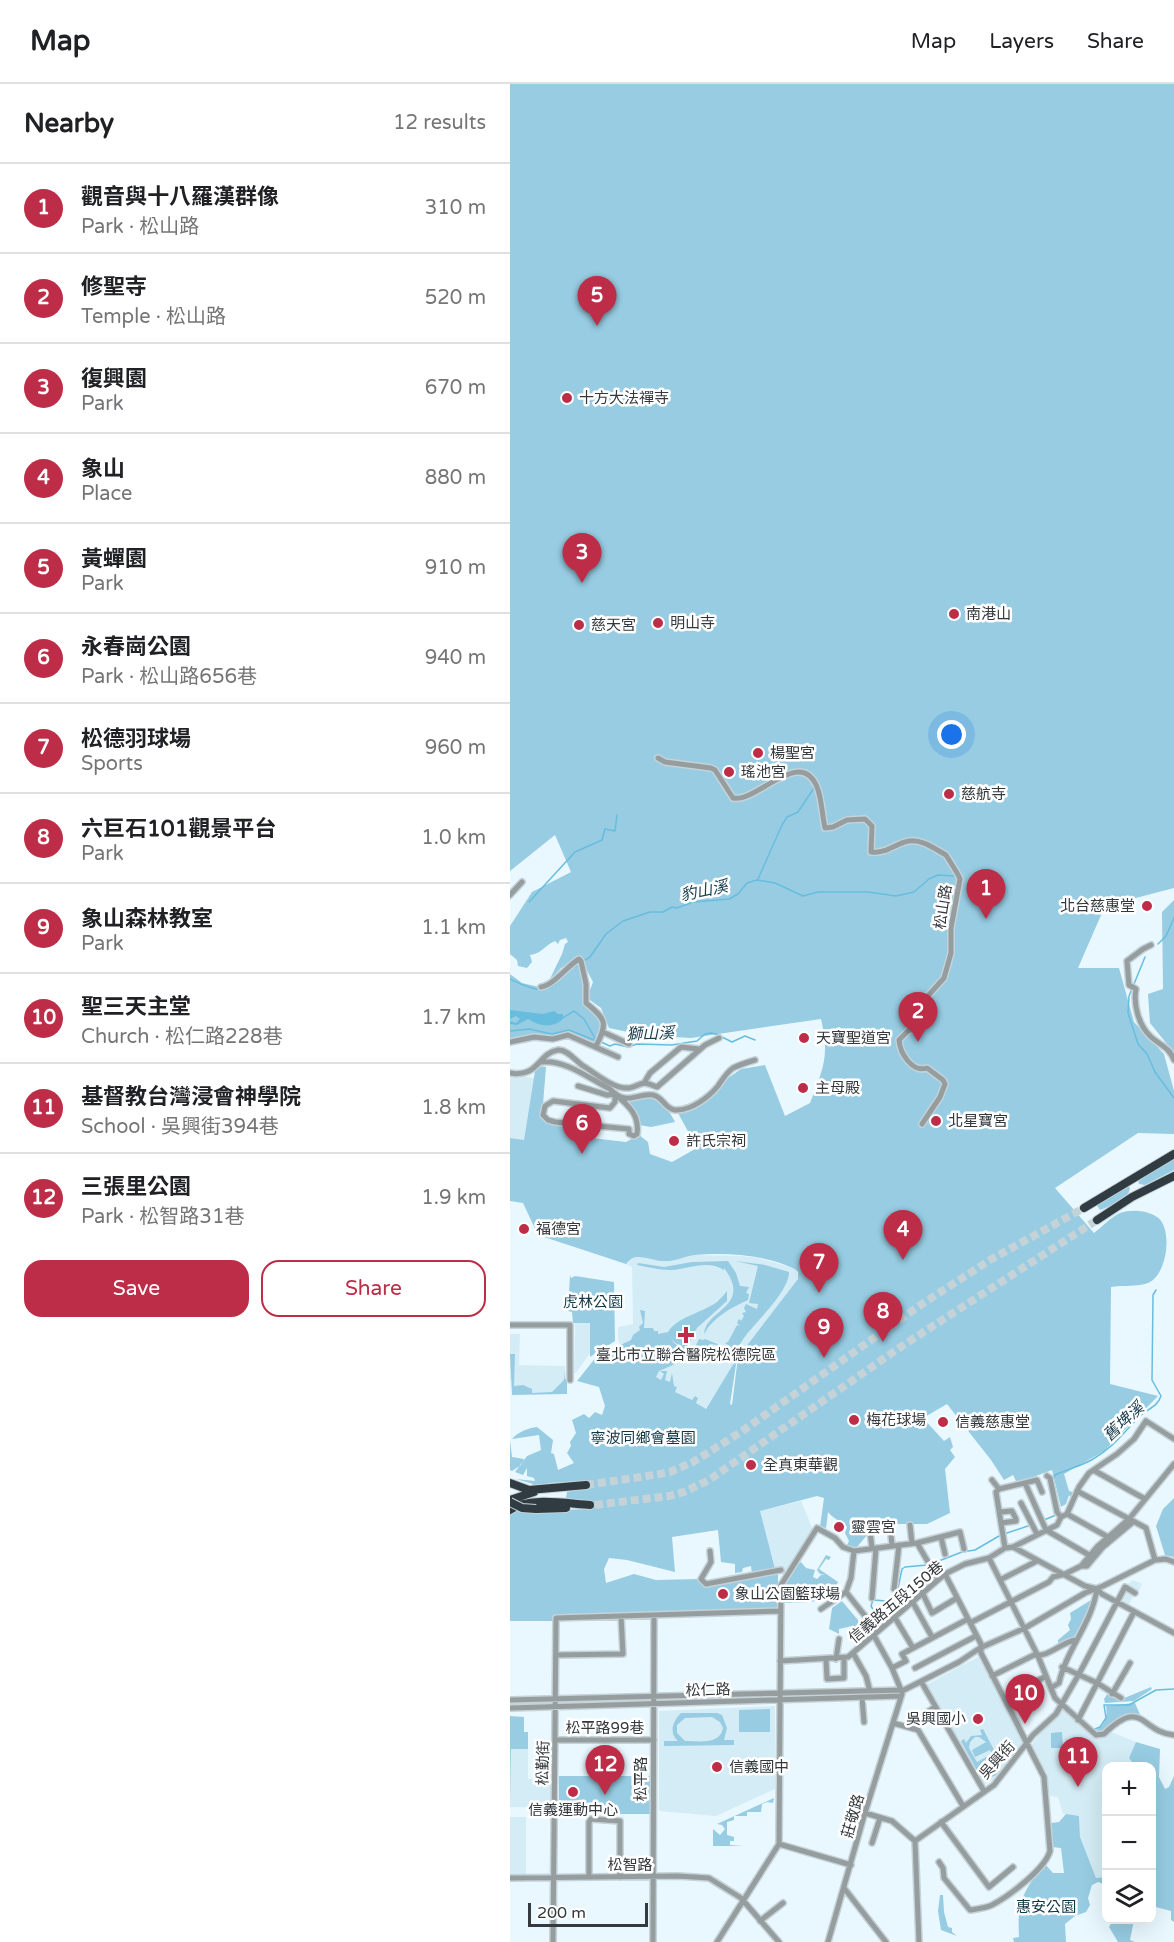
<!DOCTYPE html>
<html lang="en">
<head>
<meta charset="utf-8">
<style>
  :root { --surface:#fff; --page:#f6f6f6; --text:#202124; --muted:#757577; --line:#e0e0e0; --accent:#bd2d48 }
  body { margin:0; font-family:"Varela Round","Noto Sans TC",sans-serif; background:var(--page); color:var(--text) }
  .controls { position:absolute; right:18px; bottom:18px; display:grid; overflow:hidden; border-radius:12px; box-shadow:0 6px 24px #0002 }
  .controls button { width:54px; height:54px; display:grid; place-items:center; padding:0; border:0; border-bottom:2px solid var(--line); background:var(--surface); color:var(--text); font:30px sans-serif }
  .scale { position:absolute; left:18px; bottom:15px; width:120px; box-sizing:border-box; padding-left:6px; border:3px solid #33393c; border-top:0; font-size:16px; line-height:21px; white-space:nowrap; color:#33393c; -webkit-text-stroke:4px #fff; paint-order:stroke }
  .you { position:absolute; left:442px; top:651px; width:21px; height:21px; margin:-15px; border:4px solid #fff; border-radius:50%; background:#1a73e8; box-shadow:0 0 0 9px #1a73e833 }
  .badge { display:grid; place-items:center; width:39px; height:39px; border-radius:50%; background:var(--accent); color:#fff; font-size:20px; font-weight:700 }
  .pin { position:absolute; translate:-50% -50px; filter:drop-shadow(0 2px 3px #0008) }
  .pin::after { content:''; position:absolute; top:32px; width:21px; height:18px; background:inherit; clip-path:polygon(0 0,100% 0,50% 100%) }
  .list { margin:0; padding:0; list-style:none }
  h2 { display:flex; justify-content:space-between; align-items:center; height:78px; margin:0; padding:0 24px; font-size:26px }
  h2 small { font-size:20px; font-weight:400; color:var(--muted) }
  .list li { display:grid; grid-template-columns:39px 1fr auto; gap:18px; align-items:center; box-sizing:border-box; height:90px; padding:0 24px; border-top:2px solid var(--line) }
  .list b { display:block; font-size:22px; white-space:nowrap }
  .list p { margin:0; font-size:20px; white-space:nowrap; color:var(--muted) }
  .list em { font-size:20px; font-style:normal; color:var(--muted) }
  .actions { display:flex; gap:12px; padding:18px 24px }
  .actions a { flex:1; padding:14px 0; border:2px solid var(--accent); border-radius:18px; text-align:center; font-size:21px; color:var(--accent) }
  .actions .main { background:var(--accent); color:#fff }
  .icon { flex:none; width:33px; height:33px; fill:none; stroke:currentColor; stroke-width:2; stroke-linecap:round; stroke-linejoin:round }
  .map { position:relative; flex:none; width:664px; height:1858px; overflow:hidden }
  header { display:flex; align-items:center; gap:36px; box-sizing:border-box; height:84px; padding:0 30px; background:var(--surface); border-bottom:2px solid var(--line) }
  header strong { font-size:28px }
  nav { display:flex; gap:33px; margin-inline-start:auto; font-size:21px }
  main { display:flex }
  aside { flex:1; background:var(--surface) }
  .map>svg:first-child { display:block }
  .built { fill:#d4ecf5 }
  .green { fill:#97cce2; fill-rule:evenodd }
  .water { fill:#68bddf }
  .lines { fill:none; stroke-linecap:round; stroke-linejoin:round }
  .stream { stroke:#68bddf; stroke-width:1.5 }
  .highway-tunnel { stroke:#c5d2d8; stroke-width:8; stroke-dasharray:8 4; stroke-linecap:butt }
  .minor-casing { stroke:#c5d2d8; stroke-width:8 }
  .highway-casing { stroke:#c5d2d8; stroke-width:10 }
  .minor { stroke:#969d9f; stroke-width:5 }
  .highway { stroke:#303c41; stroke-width:8 }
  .highway-bridge-casing { stroke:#c5d2d8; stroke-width:10; stroke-linecap:butt }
  .highway-bridge { stroke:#303c41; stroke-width:8 }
  .poi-dot { fill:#bd2d48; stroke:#fff; stroke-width:2 }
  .labels { text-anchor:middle; stroke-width:5; stroke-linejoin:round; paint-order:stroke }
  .poi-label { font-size:15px; fill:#33393c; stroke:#fff; text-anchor:start }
  .street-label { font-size:15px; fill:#33393c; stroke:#fff }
  .park-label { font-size:15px; fill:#103745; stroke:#fff }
  .water-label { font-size:16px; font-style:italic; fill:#1a404f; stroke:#fff }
</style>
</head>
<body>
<header>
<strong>Map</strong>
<nav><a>Map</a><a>Layers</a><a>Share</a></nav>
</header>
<main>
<aside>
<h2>Nearby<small>12 results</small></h2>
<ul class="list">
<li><span class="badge">1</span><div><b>觀音與十八羅漢群像</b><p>Park · 松山路</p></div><em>310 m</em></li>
<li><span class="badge">2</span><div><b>修聖寺</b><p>Temple · 松山路</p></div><em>520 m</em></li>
<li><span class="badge">3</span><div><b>復興園</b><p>Park</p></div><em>670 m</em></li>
<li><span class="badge">4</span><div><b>象山</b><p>Place</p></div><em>880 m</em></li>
<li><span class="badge">5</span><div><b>黃蟬園</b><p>Park</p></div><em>910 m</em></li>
<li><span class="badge">6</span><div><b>永春崗公園</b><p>Park · 松山路656巷</p></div><em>940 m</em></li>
<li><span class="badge">7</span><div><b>松德羽球場</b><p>Sports</p></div><em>960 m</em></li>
<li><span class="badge">8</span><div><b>六巨石101觀景平台</b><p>Park</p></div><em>1.0 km</em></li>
<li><span class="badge">9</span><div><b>象山森林教室</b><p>Park</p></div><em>1.1 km</em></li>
<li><span class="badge">10</span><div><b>聖三天主堂</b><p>Church · 松仁路228巷</p></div><em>1.7 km</em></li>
<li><span class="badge">11</span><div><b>基督教台灣浸會神學院</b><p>School · 吳興街394巷</p></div><em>1.8 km</em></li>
<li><span class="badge">12</span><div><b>三張里公園</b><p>Park · 松智路31巷</p></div><em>1.9 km</em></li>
</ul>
<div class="actions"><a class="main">Save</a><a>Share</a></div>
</aside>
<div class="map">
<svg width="664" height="1858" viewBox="0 0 664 1858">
  <rect width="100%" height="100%" fill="#e9f8ff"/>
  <path class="built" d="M0,990L24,994L14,1057L0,1054Z
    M184,1171L232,1172L248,1174L280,1183L285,1185L288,1192L287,1199L235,1263L194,1327L158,1305L115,1268L108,1256V1243L123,1240L122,1183L116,1180L117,1177L126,1172L153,1177Z
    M65,1239H80V1269L66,1289H64Z
    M0,1250H10L9,1281L55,1282L57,1310L4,1309V1296H0Z
    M291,1417L303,1446L278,1485H265L249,1427Z
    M623,1496L632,1500L628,1509L625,1508L619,1520L606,1513L611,1505Z
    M468,1573L492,1615L514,1660L484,1695L476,1700L473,1699L416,1601Z
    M265,1622V1705L206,1732L149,1727V1627Z
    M553,1625L585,1653L595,1652L601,1648L626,1658L619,1674L625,1682H596V1793L595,1794H586L570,1753L569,1732L553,1730L548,1713L540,1712L537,1688L534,1686L520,1663L530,1650Z
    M1,1665H18V1695H42V1724L0,1723Z
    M0,1733H16V1790H0Z"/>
  <path class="green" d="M0,0H664V804L595,822L568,884H609L624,938L654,970L664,1007V1050L628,1049L545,1104L584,1149C592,1143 601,1133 610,1129C621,1125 637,1126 647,1133C663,1143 658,1191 638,1199C628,1203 612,1201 601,1203L600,1300L648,1312L594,1367L554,1390L559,1407L563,1408L561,1414L559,1411L556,1420L551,1423L542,1386L507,1399L503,1391L494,1396L481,1376L437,1320L413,1334L434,1357L440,1353L443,1363L440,1366L445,1373L435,1385L440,1429L417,1440H387L357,1446V1451L347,1463H336L339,1457L335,1449L337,1443C333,1437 325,1437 318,1428L316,1444L310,1443L314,1414L307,1412L250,1427L265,1485L242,1491L241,1482L233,1484L232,1488L225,1489V1480L211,1478L208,1446L162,1453L165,1488L117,1476L99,1474L94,1485L96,1499L124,1490L146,1496L189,1495L194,1501L255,1492L265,1488L268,1490V1525L44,1534V1537H0V1430L9,1425L22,1427L79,1425L85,1421L81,1417L59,1416L56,1414L57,1408L70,1405L74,1398L72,1397L40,1399L25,1403H17L22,1402L23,1400L6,1395L25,1397L24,1394L17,1392V1384L13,1391L5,1388L17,1372L31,1366L29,1351L2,1355C8,1348 18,1344 27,1343L43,1356L41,1369L44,1370L48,1386L64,1379L57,1369L61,1362L60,1358L66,1349L62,1336L74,1330L79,1334L85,1328L92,1331L95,1322L89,1303L67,1297L87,1272L121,1256L123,1251L130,1246L129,1243L133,1239L130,1226L135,1227L134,1244H143L144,1247H148V1250L158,1248C167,1233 192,1229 207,1218C210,1215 214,1211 217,1207V1217L187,1244L175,1266L163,1257L160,1251L163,1258L174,1267L163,1281L149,1287L146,1293L151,1296L154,1290L150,1287H157L155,1296L160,1298L162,1289L164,1302L167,1303L165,1308L182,1316L185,1312L188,1314L186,1319L196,1325L227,1274L220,1320L222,1321L228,1273L288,1195V1188L285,1185C257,1171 216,1168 185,1171C175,1172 164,1178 154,1177C140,1177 125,1166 116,1180L28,1151L13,1119L0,1117V1054L14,1056L25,987L29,982L36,983L33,1020L30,1027L34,1037L62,1043L69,1052L73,1053L116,1058L129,1051L138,1058L140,1070L162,1078L187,1064L168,1029L231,985L255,981L275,1032L300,1019C313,985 320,972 311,935L181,954L132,951L99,944L91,924L77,914L83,898L72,877L67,875L51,884L39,897L52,870L55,860L58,858L56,854L50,856L48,860L45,857C35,861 31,870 20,871L22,878L17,884L8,882L7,876L0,870V842L22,808L61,788L45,751L0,787Z
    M664,816V974L661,965L640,939L638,910L653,905L652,828Z
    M68,879L75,894L73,916L75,922L82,925L93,941L85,959L59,948L41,952L24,950L0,955V890L12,899L38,905L59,885Z
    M141,1013C152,1016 160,1028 165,1038L141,1043L129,1041L127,1033L118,1017Z
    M664,1074V1086L635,1101L629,1100L628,1096L632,1091Z
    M618,1102L620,1104C618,1117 600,1122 590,1126L586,1120Z
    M218,1177L226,1189L230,1202L239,1203L236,1209L239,1210L238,1216C221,1224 203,1233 194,1250C196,1225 243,1223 214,1184V1186C197,1175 179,1185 161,1186C149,1186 138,1183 127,1181L128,1179L154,1183L182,1178Z
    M225,1177L255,1181L279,1188C279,1207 248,1236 237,1250C232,1256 228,1264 224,1270L208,1261L200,1260L191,1275L182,1269L189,1255L194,1256L195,1255L220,1265L221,1263L215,1259L218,1258L227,1241L230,1242L227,1239L229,1235L231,1237L234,1232L232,1229L236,1228L234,1224L236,1220L247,1225L248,1220L239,1219L248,1182Z
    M60,1191L61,1194L65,1192L104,1198L105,1257L80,1273V1239H63L62,1228L58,1227Z
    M0,1270H5L4,1302L13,1301L22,1305V1309L42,1308L54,1296L55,1287V1295H57V1310L2,1311Z
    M0,1356L2,1373L14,1375L11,1381L2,1387L0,1386Z
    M664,1414V1473L655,1471L646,1442L653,1425Z
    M316,1471L321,1473L319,1476L316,1475L309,1485L328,1498C318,1521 295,1519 273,1519C273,1500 277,1489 291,1478L296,1484L305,1486L303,1493L307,1495L311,1491H315L310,1490L307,1486Z
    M581,1516L583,1519L564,1553L548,1560V1556L560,1546L558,1541L561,1535L560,1529Z
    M332,1517L352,1541L343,1546L342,1542L329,1545V1550L319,1545L322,1524Z
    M641,1603L642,1605L624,1617L595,1619L594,1615L598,1609L612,1615Z
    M625,1619L631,1633C610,1631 607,1637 592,1650L584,1647C595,1643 598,1632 596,1622Z
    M260,1625V1648H229V1626Z
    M171,1629H207L212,1631L217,1644L214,1656H224V1661L154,1662V1657H168C159,1649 162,1638 171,1629ZM202,1633L210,1638L213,1644C210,1661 189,1657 175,1657L167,1649V1641L175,1634Z
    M0,1632L14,1633V1648H18V1665H1L0,1722Z
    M473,1645L491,1679C490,1689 485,1695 475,1693V1695L472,1696L451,1657L454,1655L456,1659L461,1652L472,1651L470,1646ZM465,1653H469L476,1658L462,1666L465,1673L480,1666L482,1670L467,1678L459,1664L460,1658ZM486,1677L488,1685L483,1691L478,1692L471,1687V1685Z
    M552,1648L553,1664H541V1649Z
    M626,1658L650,1665L649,1693L655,1705L659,1703L664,1692V1838L661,1836V1827L642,1822V1682H625L619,1674Z
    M49,1692H140V1730H49Z
    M264,1714L263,1719L257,1718L252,1720L251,1728H237V1732H224V1736L217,1738V1751L224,1753V1757H220V1761L233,1762H203V1745L210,1751L215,1745L212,1741L207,1740Z
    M556,1730L569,1732L570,1753L586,1794L596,1793V1801L588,1798L582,1801L578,1814L580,1821L576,1828L565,1832L555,1840L556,1858H504L503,1854L509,1853C507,1819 513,1806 535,1780L543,1789H554L551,1764L542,1763L541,1739L549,1738Z
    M430,1811H433L434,1828L438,1843L442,1844V1848L447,1852L431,1846L428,1827Z
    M603,1836H624L620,1856L625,1858H608L599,1843Z"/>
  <path class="water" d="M0,926L33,930L44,927L48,930H53V935C42,945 29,942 18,935L7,941L0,940V937L6,939L10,935L6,932L0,935Z"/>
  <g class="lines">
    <path class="stream" d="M248,795L272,741L277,733L288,728L304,704
      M19,818L65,768L92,756L95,745L105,747L107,731
      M648,860L656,852L664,834
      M62,884L80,873L96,850L113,837L140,828H153L162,823L167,824L183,818L219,815L228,810L237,799L247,796L265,799L293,812L308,808H358L386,812L404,808L419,795L428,791L444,792
      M0,895C17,903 36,914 50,895
      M624,900L635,873
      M622,905L619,912L618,929L628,960L637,970L645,988L664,1014
      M51,935L64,927L74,935L86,956
      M0,947L19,945L42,950L59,946L84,956
      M91,958L100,962L105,960L118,963L127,960L162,961L187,957L195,950L201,949L206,950L222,958L235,952L245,956
      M550,1427L543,1396L545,1391C557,1385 572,1382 583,1375C605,1362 614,1348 631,1331C638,1325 648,1322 651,1312L642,1296L643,1211L646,1206
      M534,1436L546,1431
      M494,1450L521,1441
      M421,1480L452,1468L465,1466L489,1452
      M367,1532L361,1522L363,1516L391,1518L396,1513L394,1508L388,1504L392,1485L395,1483L417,1481
      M585,1645L590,1643L596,1634L594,1621H619L646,1606L664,1605"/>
    <path class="highway-tunnel" d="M76,1401L144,1391L160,1388L183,1378L231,1348L412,1220L480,1176L574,1124
      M85,1421L159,1412L174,1408L199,1396L392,1262L587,1136"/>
    <defs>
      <path id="minor" d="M148,674L155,678L201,684L205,686L223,714C247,719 290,662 307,703C312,715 312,731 315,744L323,743L337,736L355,735L362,742L361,768C376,770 386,759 399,757C412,755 425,765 436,771C439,776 449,791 450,795L441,844V869L434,894L406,925L404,944L398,947L389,956C390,969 402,989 417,984L433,996L435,1000L430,1013L412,1040
        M0,811L12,798
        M641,861L633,865L617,877L619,901L626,905C623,921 629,942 641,953C650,961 660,964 664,976
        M31,903C44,901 56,883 69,875L71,877L76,900V919C96,935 98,939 86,962
        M93,948L119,960
        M0,958L24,953L43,955L58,951L108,973
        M31,978C55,975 80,995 100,1005C117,1023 126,1009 143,1011C153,1013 155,1025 165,1026C181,1027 199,1013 208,1002C212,996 217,988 223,984C229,981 238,978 245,976
        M0,989C29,994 28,969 48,966C58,965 67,979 75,983C86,990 103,1004 116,1004C122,1005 128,1000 134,999C138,999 144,1002 147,1003L195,961L209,954
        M134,999L140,989L171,963L189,965
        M68,1002L97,1011L105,1010
        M105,1010C118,1021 130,1031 127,1050L124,1052L119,1050V1045L45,1038L38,1036L33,1031L35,1022L43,1017L100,1024L105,1018Z
        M0,1241H60V1296
        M585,1387L635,1415
        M537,1392L540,1394L547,1428L551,1433
        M482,1396L489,1405
        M515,1399L536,1446L579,1471
        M489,1405L486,1408L495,1464
        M489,1405L527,1396L532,1408
        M567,1407L636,1444L645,1476
        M511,1419L527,1450
        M490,1428L502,1427L506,1435V1437L491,1439
        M557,1430L598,1453
        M400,1441L402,1459
        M380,1442L382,1461
        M360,1447L362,1464
        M431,1453L435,1470
        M407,1459L428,1495
        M503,1463L575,1502L587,1505L592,1510L664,1549
        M200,1467L201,1478L191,1495L196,1500L271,1486
        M479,1474L528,1572L545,1614L586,1651L594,1650C633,1612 630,1648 664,1651
        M571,1482H577L593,1463L623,1438
        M490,1496L527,1477
        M384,1505L389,1461
        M336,1508L367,1547
        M412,1508L422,1529L447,1514
        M362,1514L366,1464
        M402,1517L422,1553
        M311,1525L336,1508L341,1494L344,1467
        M384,1532L403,1564
        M460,1539L539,1498L543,1493L555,1490L571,1482L587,1463L619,1435L664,1380
        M363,1550L382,1584L391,1606
        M343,1569L356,1592L360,1607
        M46,1571L113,1570L111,1532
        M316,1575L317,1595L334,1594V1574
        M326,1575L329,1555
        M270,1577L338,1573L435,1490L455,1480L479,1474L495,1464L503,1463L547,1441L551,1433L557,1430L569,1403L579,1389L607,1370L624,1355L636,1337L664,1355
        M552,1583L587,1599L611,1614
        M382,1584L396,1577L392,1570L458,1535
        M405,1584L466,1552
        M482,1592L524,1571C538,1574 551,1558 566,1556
        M412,1599L474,1707
        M541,1604L549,1599C556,1566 582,1539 587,1505
        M602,1610L620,1579
        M352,1613L354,1638
        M495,1615L536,1592
        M0,1616L394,1606L449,1578L470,1564L515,1544L575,1509L593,1502L645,1476L656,1475L664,1478
        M0,1624L391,1612
        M568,1636L624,1528
        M383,1639L408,1646L453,1722
        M396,1642L425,1623
        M46,1656H144
        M355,1729L382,1737L405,1757
        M431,1738L479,1803L503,1783
        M405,1757L484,1701L523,1651L546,1630L569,1590L615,1503L625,1509
        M405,1757L409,1858
        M362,1759L370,1734
        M269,1760L271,1501L307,1444L325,1454L333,1463L344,1467L407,1459L450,1448L454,1465
        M269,1760L341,1781
        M429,1778L433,1784L434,1794L460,1826C467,1825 476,1824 482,1821C499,1812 535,1785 540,1767L534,1693L471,1569V1560L435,1490
        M79,1793V1738L81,1735L110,1737V1793
        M0,1794L168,1792L199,1794L231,1814L269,1858
        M334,1804L376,1858
        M250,1837L273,1819
        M43,1858L46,1534L270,1527
        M143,1858L144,1532
        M207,1858L269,1760
        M318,1858L354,1732L392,1610"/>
      <path id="highway" d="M574,1124L664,1070
        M587,1136L622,1113L664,1092
        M0,1399L19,1406L76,1401
        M0,1416L24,1408
        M26,1425L56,1424
        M0,1426C17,1412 59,1420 80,1421"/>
    </defs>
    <use href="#minor" class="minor-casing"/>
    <use href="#highway" class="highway-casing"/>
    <use href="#minor" class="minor"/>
    <use href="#highway" class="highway"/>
    <defs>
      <path id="highway-bridge" d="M0,1418L12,1424L26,1425"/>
    </defs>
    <use href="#highway-bridge" class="highway-bridge-casing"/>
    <use href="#highway-bridge" class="highway-bridge"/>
  </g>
  <g class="poi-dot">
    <circle cx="57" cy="314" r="6"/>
    <circle cx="444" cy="530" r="6"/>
    <circle cx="148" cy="539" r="6"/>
    <circle cx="69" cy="541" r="6"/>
    <circle cx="248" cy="669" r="6"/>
    <circle cx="219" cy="688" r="6"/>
    <circle cx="439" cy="710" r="6"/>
    <circle cx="637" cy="822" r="6"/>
    <circle cx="294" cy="954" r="6"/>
    <circle cx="293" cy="1004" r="6"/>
    <circle cx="426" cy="1037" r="6"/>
    <circle cx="164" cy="1057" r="6"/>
    <circle cx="14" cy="1145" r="6"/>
    <path d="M173 1242h6v6h6v6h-6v6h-6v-6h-6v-6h6z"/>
    <circle cx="344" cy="1336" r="6"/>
    <circle cx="433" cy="1338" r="6"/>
    <circle cx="241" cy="1381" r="6"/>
    <circle cx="329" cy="1443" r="6"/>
    <circle cx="213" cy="1510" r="6"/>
    <circle cx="468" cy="1635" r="6"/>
    <circle cx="207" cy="1683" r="6"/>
    <circle cx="63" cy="1708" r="6"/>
  </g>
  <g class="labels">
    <g class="poi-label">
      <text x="69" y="319">十方大法禪寺</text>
      <text x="456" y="535">南港山</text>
      <text x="160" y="544">明山寺</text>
      <text x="81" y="546">慈天宮</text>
      <text x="260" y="674">楊聖宮</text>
      <text x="231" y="693">瑤池宮</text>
      <text x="451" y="715">慈航寺</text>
      <text x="625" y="827" text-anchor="end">北台慈惠堂</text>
      <text x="306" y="959">天寶聖道宮</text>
      <text x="305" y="1009">主母殿</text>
      <text x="438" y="1042">北星寶宮</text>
      <text x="176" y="1062">許氏宗祠</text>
      <text x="26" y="1150">福德宮</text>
      <text x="176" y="1276" text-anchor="middle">臺北市立聯合醫院松德院區</text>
      <text x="356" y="1341">梅花球場</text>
      <text x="445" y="1343">信義慈惠堂</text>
      <text x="253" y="1386">全真東華觀</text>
      <text x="341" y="1448">靈雲宮</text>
      <text x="225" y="1515">象山公園籃球場</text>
      <text x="456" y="1640" text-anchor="end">吳興國小</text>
      <text x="219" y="1688">信義國中</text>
      <text x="63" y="1731" text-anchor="middle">信義運動中心</text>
    </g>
    <g class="street-label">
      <text transform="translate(433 823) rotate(-81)" y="5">松山路</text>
      <text transform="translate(386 1518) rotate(-40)" y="5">信義路五段150巷</text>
      <text transform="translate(198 1606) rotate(-2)" y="5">松仁路</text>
      <text x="95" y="1649">松平路99巷</text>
      <text transform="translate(487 1676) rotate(-48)" y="5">吳興街</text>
      <text transform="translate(33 1679) rotate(-89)" y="5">松勤街</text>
      <text transform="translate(131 1695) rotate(-90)" y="5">松平路</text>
      <text transform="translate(343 1732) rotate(-74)" y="5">莊敬路</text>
      <text x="120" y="1786">松智路</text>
    </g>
    <g class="park-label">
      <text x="83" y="1223">虎林公園</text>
      <text x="133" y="1359">寧波同鄉會墓園</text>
      <text x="536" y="1828">惠安公園</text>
    </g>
    <g class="water-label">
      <text transform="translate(194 806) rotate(-12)" y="6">豹山溪</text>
      <text transform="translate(140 949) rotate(-2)" y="6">獅山溪</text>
      <text transform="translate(613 1337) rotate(-43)" y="6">舊埤溪</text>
    </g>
  </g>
</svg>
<div class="controls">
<button>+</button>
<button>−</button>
<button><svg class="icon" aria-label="layers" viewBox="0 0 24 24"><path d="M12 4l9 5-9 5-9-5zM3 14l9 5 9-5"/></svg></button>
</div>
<div class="scale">200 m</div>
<div class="you"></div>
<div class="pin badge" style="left:476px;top:835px">1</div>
<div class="pin badge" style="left:408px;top:958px">2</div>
<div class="pin badge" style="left:72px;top:499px">3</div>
<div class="pin badge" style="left:393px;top:1176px">4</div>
<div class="pin badge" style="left:87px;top:242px">5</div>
<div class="pin badge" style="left:72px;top:1070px">6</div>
<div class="pin badge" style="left:309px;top:1209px">7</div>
<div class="pin badge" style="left:373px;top:1258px">8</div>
<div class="pin badge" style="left:314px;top:1274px">9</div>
<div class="pin badge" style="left:515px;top:1640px">10</div>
<div class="pin badge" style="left:568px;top:1703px">11</div>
<div class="pin badge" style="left:95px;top:1711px">12</div>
</div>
</main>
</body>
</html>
